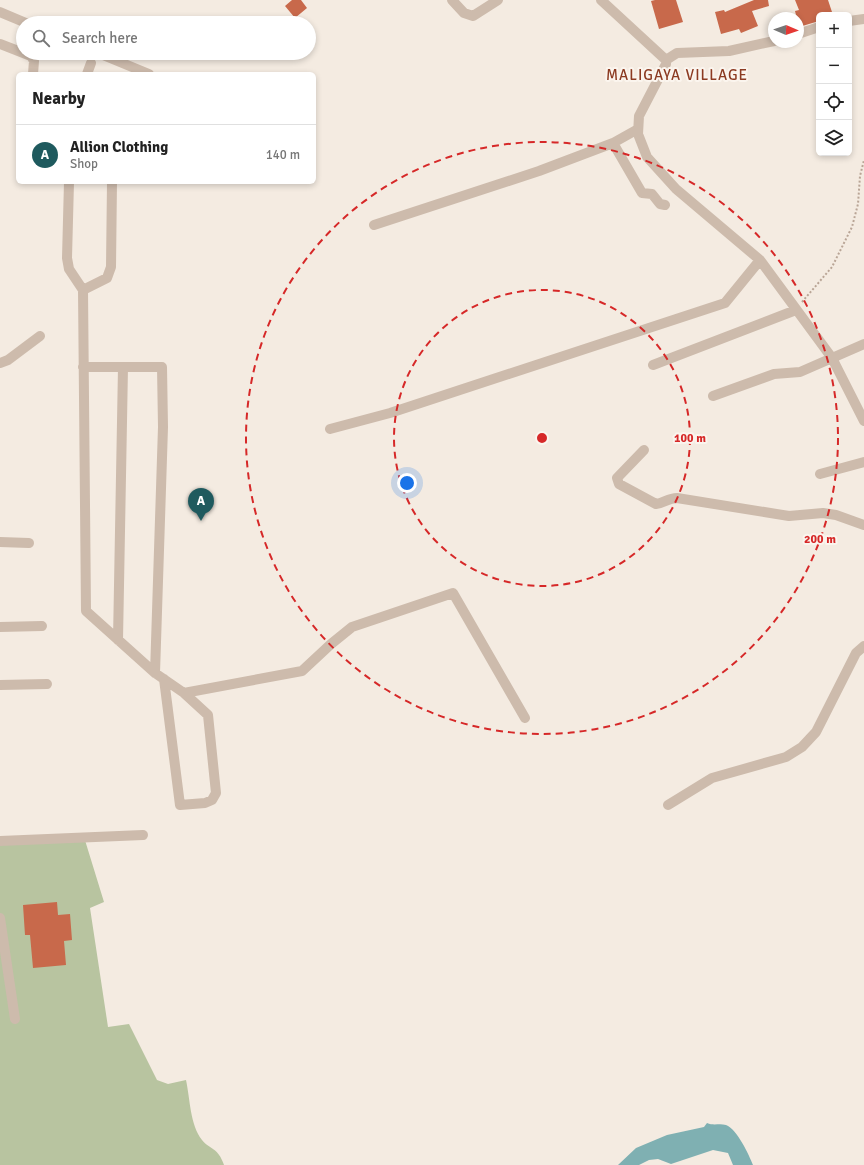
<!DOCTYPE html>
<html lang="en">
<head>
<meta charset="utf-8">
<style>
  :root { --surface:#fff; --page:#f6f6f6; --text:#222; --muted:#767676; --line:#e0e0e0; --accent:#1f5a5e }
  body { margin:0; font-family:Signika,sans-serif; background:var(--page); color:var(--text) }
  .controls { position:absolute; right:12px; top:12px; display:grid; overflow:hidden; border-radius:6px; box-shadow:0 2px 6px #0003 }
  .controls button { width:36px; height:36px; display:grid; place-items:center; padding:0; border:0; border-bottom:1px solid var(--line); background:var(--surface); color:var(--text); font:20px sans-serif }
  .compass { position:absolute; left:768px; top:12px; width:36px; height:36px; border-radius:50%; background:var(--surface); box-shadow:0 2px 6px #0003; rotate:92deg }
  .you { position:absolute; left:407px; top:483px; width:14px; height:14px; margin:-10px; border:3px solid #fff; border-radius:50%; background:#1a73e8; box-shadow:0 0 0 6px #1a73e833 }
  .badge { display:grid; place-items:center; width:26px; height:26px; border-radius:50%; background:var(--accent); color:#fff; font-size:13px; font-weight:700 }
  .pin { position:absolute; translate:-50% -33px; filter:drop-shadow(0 1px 2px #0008) }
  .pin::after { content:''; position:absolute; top:21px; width:14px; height:12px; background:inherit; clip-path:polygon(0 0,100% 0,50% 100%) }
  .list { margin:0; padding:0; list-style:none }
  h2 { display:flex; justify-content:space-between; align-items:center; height:52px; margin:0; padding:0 16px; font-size:17px }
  h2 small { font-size:13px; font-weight:400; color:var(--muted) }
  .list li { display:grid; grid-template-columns:26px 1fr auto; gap:12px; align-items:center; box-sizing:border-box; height:60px; padding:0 16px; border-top:1px solid var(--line) }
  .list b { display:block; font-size:15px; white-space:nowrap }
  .list p { margin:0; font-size:13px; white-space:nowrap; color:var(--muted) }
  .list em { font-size:13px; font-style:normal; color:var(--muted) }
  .icon { flex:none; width:22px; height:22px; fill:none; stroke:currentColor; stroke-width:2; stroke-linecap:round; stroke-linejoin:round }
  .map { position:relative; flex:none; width:864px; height:1165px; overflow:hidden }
  .search { position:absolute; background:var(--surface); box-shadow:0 2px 6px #0003; left:16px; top:16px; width:300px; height:44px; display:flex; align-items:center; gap:10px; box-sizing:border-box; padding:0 14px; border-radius:22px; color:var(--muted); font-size:15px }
  .panel { position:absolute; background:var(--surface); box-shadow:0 2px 6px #0003; left:16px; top:72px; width:300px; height:112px; border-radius:6px }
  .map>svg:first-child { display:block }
  .green { fill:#b8c4a0 }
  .water { fill:#7fb0b2 }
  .building { fill:#c8694b }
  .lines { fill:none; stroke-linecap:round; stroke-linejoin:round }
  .path { stroke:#b9a596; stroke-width:2; stroke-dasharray:2 2; stroke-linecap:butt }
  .minor { stroke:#cdbbac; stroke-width:10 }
  .ring { fill:none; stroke:#d62828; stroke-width:2; stroke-dasharray:7 5 }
  .labels { text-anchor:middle; stroke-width:4; stroke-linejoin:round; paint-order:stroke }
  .neighbourhood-label { font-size:15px; letter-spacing:1px; fill:#8c3b22; stroke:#fbf5ee }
  .centre { fill:#d62828; stroke:#fbf5ee; stroke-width:2 }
  .ring-label { font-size:12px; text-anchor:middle; font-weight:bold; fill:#d62828; stroke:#fbf5ee; stroke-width:4; stroke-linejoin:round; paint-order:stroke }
</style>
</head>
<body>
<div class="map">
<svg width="864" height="1165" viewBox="0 0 864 1165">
  <rect width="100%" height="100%" fill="#f4ebe1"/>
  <path class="green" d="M84,837L104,902L90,908L108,1027L129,1024L157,1080L168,1084L186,1080C190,1098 190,1125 202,1140C210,1150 218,1147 224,1165H0V842Z"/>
  <path class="water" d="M707,1123C714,1126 719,1123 726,1125C737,1129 749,1155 753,1165H733L728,1153L713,1150L671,1164L658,1159L649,1160L639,1165H618L636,1148L667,1135L704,1127Z"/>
  <path class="building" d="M292,0H301L307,8L295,18L285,6Z
    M655,0H676L683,22L659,29L651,1Z
    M754,0H768L769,6L752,11L758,26L741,33L739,29L721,34L715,12L724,10L725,12Z
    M795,0H828L833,15H819V21L799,27L795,11L799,10Z
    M57,902L58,915L70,914L72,940L64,941L66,965L33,968L30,935H25L23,905Z"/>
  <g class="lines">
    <path class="path" d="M802,302L832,267L852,227L858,204L860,176L864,160"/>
    <path class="minor" d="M452,0L464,13L473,16L498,0
      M601,0L666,60
      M0,12L26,23
      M849,21L864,19
      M798,34L819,27
      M0,44L31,56L34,61L33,74
      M98,53L149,74
      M666,60V64L639,116L638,134L647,157L676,189L760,260L832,358L864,421
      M666,60L677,53L729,51L774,41
      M87,74L91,63
      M613,143L642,193L652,194L660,204L665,205
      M69,182L67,258L69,269L83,290L86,611L155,673L184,693L302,671L331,644L352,627L453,593L525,718
      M374,225L539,171L613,143L638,129
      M83,290L107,278L111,267L112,182
      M0,363L8,360L40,336
      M653,365L796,310
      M83,367H162L163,427L155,673
      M713,396L774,374L800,372L864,344
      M330,429L390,413L725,303L760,260
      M644,450L617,478L619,484L656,504C664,503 668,498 677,498L789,516L823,513L836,515L864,525
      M820,474L864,462
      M0,542L29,543
      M0,627L42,626
      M118,640L123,367
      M164,679L180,805L205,803L212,800L216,793L208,715L184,693
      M0,685L47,684
      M668,805L712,778L786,757L802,747L816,732L856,653L864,646
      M0,841L143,835
      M0,918L15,1019"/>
  </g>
  <g class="ring">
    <circle cx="542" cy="438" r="148"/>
    <circle cx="542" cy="438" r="296"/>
  </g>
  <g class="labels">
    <g class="neighbourhood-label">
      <text x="677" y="80">MALIGAYA VILLAGE</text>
    </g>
  </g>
  <circle cx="542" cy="438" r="6" class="centre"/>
  <g class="ring-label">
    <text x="690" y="442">100 m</text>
    <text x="820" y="543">200 m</text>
  </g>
</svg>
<div class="controls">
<button>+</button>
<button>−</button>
<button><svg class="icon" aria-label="locate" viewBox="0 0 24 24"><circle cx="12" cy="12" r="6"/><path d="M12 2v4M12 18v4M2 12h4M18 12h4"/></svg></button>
<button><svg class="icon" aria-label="layers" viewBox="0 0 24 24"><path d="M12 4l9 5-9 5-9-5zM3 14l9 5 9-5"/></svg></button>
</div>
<svg class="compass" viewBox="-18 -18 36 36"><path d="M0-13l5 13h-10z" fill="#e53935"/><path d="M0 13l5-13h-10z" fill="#767676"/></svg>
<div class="you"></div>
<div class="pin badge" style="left:201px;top:521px">A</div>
<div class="search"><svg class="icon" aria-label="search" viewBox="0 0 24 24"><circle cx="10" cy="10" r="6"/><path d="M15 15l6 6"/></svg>Search here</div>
<section class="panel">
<h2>Nearby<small></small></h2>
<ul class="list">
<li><span class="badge">A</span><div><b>Allion Clothing</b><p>Shop</p></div><em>140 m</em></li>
</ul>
</section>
</div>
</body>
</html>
